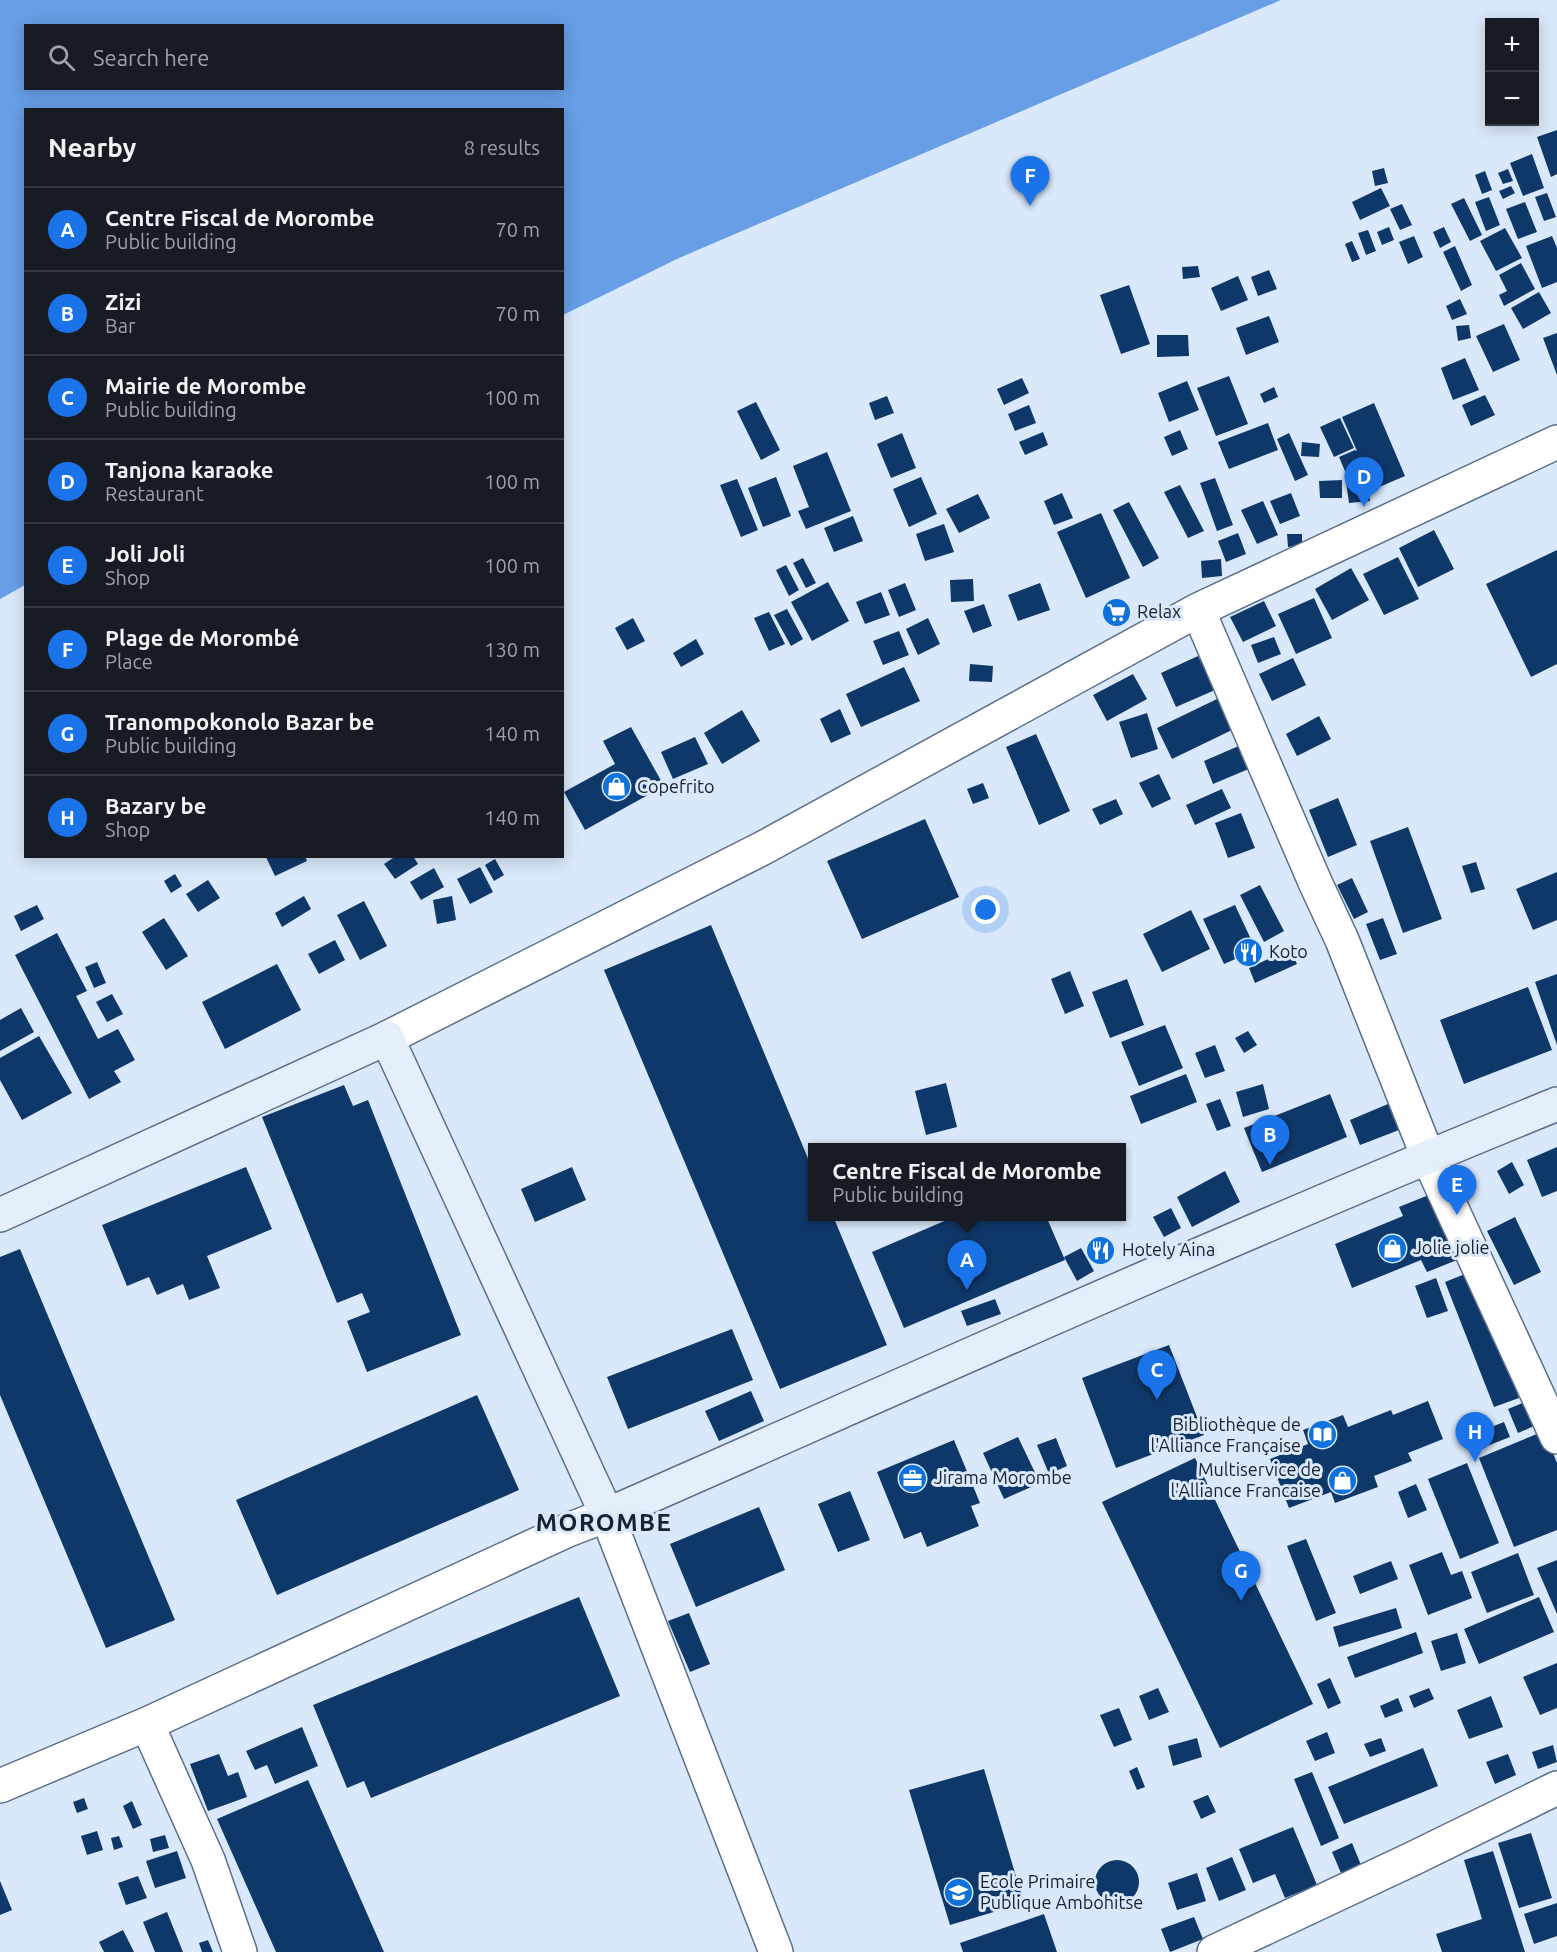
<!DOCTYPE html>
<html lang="en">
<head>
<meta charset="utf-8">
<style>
  :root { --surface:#171b24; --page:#20242c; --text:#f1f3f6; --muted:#9ea1a6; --line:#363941; --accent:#1a73e8 }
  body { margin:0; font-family:Ubuntu,sans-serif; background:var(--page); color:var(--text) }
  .controls { position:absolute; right:18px; top:18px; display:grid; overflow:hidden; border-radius:0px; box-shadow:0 3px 15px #0003 }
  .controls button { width:54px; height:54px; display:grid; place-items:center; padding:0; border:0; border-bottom:2px solid var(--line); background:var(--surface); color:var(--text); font:30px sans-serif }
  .you { position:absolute; left:986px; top:910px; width:21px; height:21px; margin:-15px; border:4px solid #fff; border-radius:50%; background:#1a73e8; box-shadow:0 0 0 9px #1a73e833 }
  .badge { display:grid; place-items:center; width:39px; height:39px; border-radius:50%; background:var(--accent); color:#fff; font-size:20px; font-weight:700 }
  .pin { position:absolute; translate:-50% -50px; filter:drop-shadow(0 2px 3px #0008) }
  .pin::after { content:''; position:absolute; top:32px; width:21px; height:18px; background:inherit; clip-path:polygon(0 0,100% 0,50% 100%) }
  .popup { position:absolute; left:808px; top:1143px; width:318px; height:78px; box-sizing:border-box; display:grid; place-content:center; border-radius:0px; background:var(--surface); filter:drop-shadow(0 2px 4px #0005); font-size:20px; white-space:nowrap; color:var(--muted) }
  .popup b { font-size:22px; color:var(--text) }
  .popup::after { content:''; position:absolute; left:50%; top:100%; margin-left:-12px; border:12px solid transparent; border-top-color:var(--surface) }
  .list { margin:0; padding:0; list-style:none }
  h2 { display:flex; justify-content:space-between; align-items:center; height:78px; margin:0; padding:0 24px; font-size:26px }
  h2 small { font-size:20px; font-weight:400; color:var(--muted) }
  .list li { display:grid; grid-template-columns:39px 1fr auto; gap:18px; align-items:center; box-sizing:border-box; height:84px; padding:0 24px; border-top:2px solid var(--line) }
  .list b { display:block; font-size:22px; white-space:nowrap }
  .list p { margin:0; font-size:20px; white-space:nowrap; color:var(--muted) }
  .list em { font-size:20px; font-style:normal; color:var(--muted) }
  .icon { flex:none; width:33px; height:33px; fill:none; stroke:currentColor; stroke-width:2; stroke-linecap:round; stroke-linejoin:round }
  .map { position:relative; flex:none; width:1557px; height:1952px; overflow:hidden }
  .search { position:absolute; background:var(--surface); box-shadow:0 3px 15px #0003; left:24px; top:24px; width:540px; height:66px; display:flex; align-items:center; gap:15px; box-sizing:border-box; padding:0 21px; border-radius:0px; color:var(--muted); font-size:22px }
  .panel { position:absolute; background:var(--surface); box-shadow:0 3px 15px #0003; left:24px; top:108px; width:540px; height:750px; border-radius:0px }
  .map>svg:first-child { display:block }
  .water { fill:#679ee6; fill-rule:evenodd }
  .building { fill:#0f386a }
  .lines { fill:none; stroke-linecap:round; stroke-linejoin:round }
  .street-casing { stroke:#5a6f8a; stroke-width:36 }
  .secondary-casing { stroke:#5a6f8a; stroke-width:36 }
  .street { stroke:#fff; stroke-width:33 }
  .secondary { stroke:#e5eefb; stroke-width:33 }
  .labels { text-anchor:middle; stroke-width:6; stroke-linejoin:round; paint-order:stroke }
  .poi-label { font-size:18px; fill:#18212c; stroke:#d9e8fa; text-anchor:start }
  .district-label { font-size:24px; font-weight:bold; letter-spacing:1.5px; fill:#18212c; stroke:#d9e8fa }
</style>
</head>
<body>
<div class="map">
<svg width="1557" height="1952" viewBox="0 0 1557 1952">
  <rect width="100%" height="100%" fill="#d9e8fa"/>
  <path class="water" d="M0,0H1281L679,258L563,315L562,110H26L25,585L0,599ZM26,26H562V88H26Z"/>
  <path class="building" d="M1557,130V174L1551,177L1537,137Z
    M1532,154L1544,188L1523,196L1510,163Z
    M1384,168L1388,183L1375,186L1372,171Z
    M1508,169L1513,181L1503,184L1498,173Z
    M1485,171L1492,190L1482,194L1475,175Z
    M1511,186L1515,193L1503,199L1499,191Z
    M1381,188L1390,206L1360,220L1352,202Z
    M1547,193L1556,217L1544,221L1535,197Z
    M1489,197L1500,225L1486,231L1475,202Z
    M1464,198L1482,235L1470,241L1451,204Z
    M1525,202L1537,232L1518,239L1506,209Z
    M1402,204L1412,225L1400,230L1390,209Z
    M1389,227L1394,240L1382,245L1377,232Z
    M1444,227L1451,242L1440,248L1433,232Z
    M1505,228L1522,258L1496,271L1480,241Z
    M1368,230L1376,251L1366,255L1358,233Z
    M1414,236L1423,257L1408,264L1399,242Z
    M1552,236L1557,248V282L1542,288L1526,246Z
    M1352,241L1360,259L1352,262L1345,244Z
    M1455,246L1472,285L1461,291L1443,252Z
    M1521,263L1535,289L1504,306L1499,295L1507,291L1499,275Z
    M1198,266L1200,277L1183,279L1182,267Z
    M1269,270L1277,289L1258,296L1251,277Z
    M1238,276L1248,300L1221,311L1211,288Z
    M1129,285L1150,344L1121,354L1100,295Z
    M1539,292L1551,313L1523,329L1511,308Z
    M1460,299L1467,314L1452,320L1446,306Z
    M1269,316L1279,342L1246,355L1236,328Z
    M1504,324L1520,360L1493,372L1476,336Z
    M1469,325L1471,338L1458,341L1456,326Z
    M1557,333V375L1543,338Z
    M1157,335H1188L1189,356L1157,357Z
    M1465,358L1479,390L1453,400L1441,368Z
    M1229,376L1248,424L1216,436L1197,388Z
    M1022,378L1029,393L1004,405L997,389Z
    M1187,381L1199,410L1169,422L1158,393Z
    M1274,387L1278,397L1264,403L1260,394Z
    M1485,395L1495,415L1471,426L1462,405Z
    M887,396L894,413L875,420L869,403Z
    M756,402L780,450L761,460L737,411Z
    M1374,403L1405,476L1377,488L1368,467L1347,476L1339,457L1355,450L1357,451L1342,417Z
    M1029,405L1036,423L1015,431L1008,414Z
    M1340,418L1354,448L1334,457L1320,427Z
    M1268,423L1278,450L1229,469L1218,442Z
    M1180,430L1188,449L1172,456L1164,437Z
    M1043,432L1048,445L1025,455L1019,442Z
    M902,433L916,468L891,478L877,444Z
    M1289,433L1308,475L1295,481L1277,439Z
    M1302,442L1320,444L1319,457L1301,456Z
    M827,452L851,511L806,529L798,511L809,507L793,466Z
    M776,477L791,516L763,527L748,488Z
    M921,477L937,514L909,527L893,489Z
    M1215,478L1233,525L1217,531L1200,483Z
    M737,479L758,530L741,537L720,485Z
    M1368,479L1370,501L1349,503L1346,481Z
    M1342,480V498H1320L1319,481Z
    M1180,485L1204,531L1188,538L1164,492Z
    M1062,493L1073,518L1054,525L1044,501Z
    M1291,493L1300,516L1280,524L1270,501Z
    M978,494L990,518L959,533L946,509Z
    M1263,501L1278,535L1257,544L1241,510Z
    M1129,502L1159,558L1143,567L1113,510Z
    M1101,513L1130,578L1086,598L1057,532Z
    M853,516L863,541L834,552L824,528Z
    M944,524L954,552L925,561L916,534Z
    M1434,530L1454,569L1418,587L1399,548Z
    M1238,533L1246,554L1226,562L1218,541Z
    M1287,534H1302V546L1288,547Z
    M1557,550V664L1531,677L1486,584Z
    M1398,557L1419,599L1384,615L1363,574Z
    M803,558L816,583L806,588L793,563Z
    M1221,559L1222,576L1202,578L1201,561Z
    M786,565L799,590L789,596L776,570Z
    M1351,568L1369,600L1332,620L1315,589Z
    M973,579L974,601L951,602L950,580Z
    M828,582L849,621L812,641L791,602Z
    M905,583L916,610L899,617L888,590Z
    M1040,583L1050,610L1018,621L1008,595Z
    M881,592L890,615L865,624L856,602Z
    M1314,598L1332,638L1296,654L1278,614Z
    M1264,601L1276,626L1243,642L1230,617Z
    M984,604L992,626L973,633L964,611Z
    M787,609L803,639L791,646L774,615Z
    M769,612L785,644L769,651L754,618Z
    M633,618L645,641L627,650L615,628Z
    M928,618L940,644L918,655L906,629Z
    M899,631L909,655L883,665L873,641Z
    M1274,637L1281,654L1258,663L1251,645Z
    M696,639L704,654L681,667L673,653Z
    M1198,656L1215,690L1176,707L1161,673Z
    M1293,658L1306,685L1272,701L1259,674Z
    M970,664L993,666L992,682L969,681Z
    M904,667L920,701L861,727L846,694Z
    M1133,674L1147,699L1107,721L1093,695Z
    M1217,699L1232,730L1172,759L1157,728Z
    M840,709L851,734L831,743L820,719Z
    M742,710L760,741L722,764L704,733Z
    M1147,713L1158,749L1131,758L1119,722Z
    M1319,716L1331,739L1297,756L1286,734Z
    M631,727L664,786L585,830L564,792L615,764L603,741Z
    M1036,734L1070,811L1039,825L1006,747Z
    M695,737L708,764L673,779L661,752Z
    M1241,745L1251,768L1213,784L1204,761Z
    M1159,774L1171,799L1152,808L1139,783Z
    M983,783L989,798L973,804L967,789Z
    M1222,789L1231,808L1195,825L1186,805Z
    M1338,798L1357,845L1328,857L1309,810Z
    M1116,799L1123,814L1100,825L1092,809Z
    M1241,813L1255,848L1228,858L1215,823Z
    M925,819L959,897L862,939L827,861Z
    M1408,827L1442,919L1403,933L1370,841Z
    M268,856H305L307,861L275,876L266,857Z
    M396,856H413L418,864L395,879L384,864Z
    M495,859L504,875L494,881L485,865Z
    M1476,862L1485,889L1471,893L1462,866Z
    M480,867L493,892L470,904L457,879Z
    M434,868L444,887L421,900L410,882Z
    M1557,872V920L1533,930L1516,889Z
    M175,874L182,886L171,893L164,881Z
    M1352,878L1368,912L1354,919L1337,885Z
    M208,880L220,898L198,912L186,894Z
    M1260,885L1284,931L1264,942L1240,895Z
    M304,896L311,909L282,927L275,913Z
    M452,896L456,920L437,924L433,900Z
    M364,901L387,946L360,960L337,915Z
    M37,905L44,919L21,931L14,916Z
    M1235,905L1256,950L1224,964L1203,919Z
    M1191,910L1210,949L1162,972L1143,934Z
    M164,918L188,956L166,970L142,932Z
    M1383,918L1397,954L1380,960L1366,924Z
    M711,925L812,1168V1216H833L887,1345L780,1389L604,970Z
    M57,933L87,991L76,996L98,1039L118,1029L135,1060L114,1071L121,1082L89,1099L15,955Z
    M335,940L345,960L319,974L308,954Z
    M1290,949L1297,964L1255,983L1249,968Z
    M97,962L106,983L94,988L85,967Z
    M277,964L301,1010L225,1049L202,1002Z
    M1070,971L1084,1006L1065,1014L1051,979Z
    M1557,974V1045L1535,982Z
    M1127,979L1144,1025L1110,1038L1092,992Z
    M1528,987L1552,1050L1464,1084L1440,1020Z
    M112,994L123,1014L107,1022L96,1002Z
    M21,1008L34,1032L0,1051V1020Z
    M1165,1025L1183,1068L1139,1086L1121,1042Z
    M1248,1031L1257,1045L1244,1053L1235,1038Z
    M39,1036L72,1093L22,1120L0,1080V1058Z
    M1215,1045L1225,1071L1205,1078L1195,1053Z
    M1186,1074L1197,1102L1141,1124L1130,1096Z
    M946,1083L957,1127L926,1135L915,1091Z
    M1263,1084L1269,1109L1243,1117L1236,1092Z
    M344,1085L353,1106L368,1100L461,1335L367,1372L347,1321L370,1312L362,1293L337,1303L262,1117Z
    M1330,1094L1347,1137L1262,1172L1244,1128Z
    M1220,1099L1231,1126L1217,1131L1206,1104Z
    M1388,1104L1399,1130L1360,1145L1350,1120Z
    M1557,1147V1191L1542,1197L1527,1160Z
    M1512,1162L1524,1185L1509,1194L1497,1171Z
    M246,1167L272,1229L207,1256L220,1288L189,1300L183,1284L157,1295L149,1277L127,1286L102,1225Z
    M572,1167L586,1200L535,1222L521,1189Z
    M1225,1171L1240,1202L1192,1227L1177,1197Z
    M1436,1192L1462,1258L1427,1272L1421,1260L1352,1288L1335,1244L1403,1216L1399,1207Z
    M1171,1208L1181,1228L1164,1237L1153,1217Z
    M956,1216H1046L1065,1260L904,1328L872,1252Z
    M1515,1217L1541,1272L1514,1285L1487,1231Z
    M1081,1248L1094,1271L1077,1281L1064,1257Z
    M20,1249L175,1620L106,1648L0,1395V1257Z
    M1470,1272L1519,1398L1494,1407L1445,1282Z
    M1436,1278L1448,1311L1427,1318L1415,1286Z
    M995,1299L1001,1314L967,1326L961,1311Z
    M732,1329L753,1380L628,1429L607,1377Z
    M1169,1345L1204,1435L1116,1468L1082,1378Z
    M751,1391L764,1421L719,1441L705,1411Z
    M477,1395L519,1490L277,1595L236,1500Z
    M1428,1401L1443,1439L1408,1453L1412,1461L1374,1476L1378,1487L1335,1503L1331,1492L1289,1508L1270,1459L1308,1444L1303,1430L1343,1415L1348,1427L1391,1410L1393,1415Z
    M1525,1402L1534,1426L1518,1433L1508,1409Z
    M1504,1422L1510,1437L1482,1448L1476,1433Z
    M1544,1431L1557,1463V1530L1514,1547L1479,1458Z
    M1018,1437L1040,1483L1004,1499L983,1453Z
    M1056,1438L1067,1466L1049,1474L1037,1445Z
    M954,1440L980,1503L971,1506L979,1526L927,1547L921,1532L904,1539L877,1472Z
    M1195,1458L1313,1704L1220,1748L1102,1502Z
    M1467,1463L1499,1543L1460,1559L1428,1479Z
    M1416,1484L1427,1510L1408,1518L1398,1492Z
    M850,1491L870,1540L838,1552L818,1504Z
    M759,1507L785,1570L696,1607L670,1544Z
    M1306,1539L1336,1613L1316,1621L1287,1546Z
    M1442,1552L1451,1575L1462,1571L1472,1598L1428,1615L1409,1565Z
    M1518,1553L1534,1595L1487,1613L1471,1572Z
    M1557,1560V1614L1537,1568Z
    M1391,1561L1398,1579L1360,1594L1353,1576Z
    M579,1597L620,1696L371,1798L364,1781L347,1788L313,1705Z
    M1539,1597L1554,1632L1479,1664L1464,1629Z
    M1396,1608L1402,1628L1339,1647L1333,1627Z
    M689,1613L710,1664L690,1672L668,1621Z
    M1416,1632L1423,1653L1355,1678L1347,1657Z
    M1457,1633L1466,1663L1441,1671L1431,1641Z
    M1557,1663V1708L1540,1715L1523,1677Z
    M1330,1678L1341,1703L1328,1709L1317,1684Z
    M1158,1688L1169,1712L1149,1720L1139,1696Z
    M1429,1688L1434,1699L1414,1708L1409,1696Z
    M1491,1696L1503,1727L1469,1739L1457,1710Z
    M1398,1698L1403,1711L1385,1718L1380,1706Z
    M1119,1708L1132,1740L1114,1747L1100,1715Z
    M302,1727L318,1766L275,1784L267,1765L255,1770L246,1751Z
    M1327,1732L1335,1753L1315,1761L1306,1741Z
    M1197,1738L1202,1757L1173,1766L1168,1746Z
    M1381,1738L1386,1751L1370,1757L1364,1744Z
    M1553,1745L1557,1762L1538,1769L1532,1752Z
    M1423,1748L1438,1786L1344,1824L1328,1787Z
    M219,1754L228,1776L238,1772L247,1797L208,1811L190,1764Z
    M1508,1754L1516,1775L1495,1784L1486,1762Z
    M1137,1767L1145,1787L1137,1790L1129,1771Z
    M984,1769L1024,1903L950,1925L909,1790Z
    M1312,1772L1339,1838L1321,1846L1294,1779Z
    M308,1780L384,1952H276L217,1819Z
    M1208,1795L1216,1812L1201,1819L1193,1801Z
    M84,1798L88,1809L77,1813L73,1802Z
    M132,1801L142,1825L133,1829L123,1806Z
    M1293,1827L1317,1885L1285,1898L1275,1874L1253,1883L1239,1849Z
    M97,1831L103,1850L87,1855L81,1836Z
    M1531,1833L1552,1898L1519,1908L1498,1843Z
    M165,1835L169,1848L153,1852L150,1839Z
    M119,1836L123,1847L114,1850L111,1838Z
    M1352,1843L1361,1865L1341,1873L1332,1852Z
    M177,1851L186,1878L155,1888L146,1861Z
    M1493,1851L1525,1952H1442L1436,1934L1482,1919L1464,1860Z
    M1232,1857L1246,1890L1219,1901L1206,1868Z
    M1095 1882a22 22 0 1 1 44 0a22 22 0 1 1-44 0Z
    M1197,1873L1206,1901L1177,1910L1168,1883Z
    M138,1876L147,1898L126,1905L118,1883Z
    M0,1881L12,1910L0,1915Z
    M1557,1903V1936L1534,1944L1524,1914Z
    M167,1912L183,1952H155L143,1922Z
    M1044,1914L1057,1952H963L960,1943Z
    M1194,1917L1203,1939L1170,1952L1161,1929Z
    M123,1930L134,1952H104L99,1942Z
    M208,1940L213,1952H202L199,1943Z"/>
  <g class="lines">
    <defs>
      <path id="street" d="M1198,610L1315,882L1342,940L1428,1157L1557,1437
        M387,1038L763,848L1198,610L1557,442
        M147,1724L208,1860L240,1952
        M0,1786L147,1724L568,1530L607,1515L776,1952
        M1214,1952L1412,1859L1557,1788"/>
      <path id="secondary" d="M0,1215L387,1038L607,1515C923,1376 1237,1234 1557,1104"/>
    </defs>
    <use href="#street" class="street-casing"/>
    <use href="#secondary" class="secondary-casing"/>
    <use href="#street" class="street"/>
    <use href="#secondary" class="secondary"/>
  </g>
  <defs>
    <symbol id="supermarket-disc" viewBox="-11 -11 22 22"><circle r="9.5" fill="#0f71da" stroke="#d9e8fa"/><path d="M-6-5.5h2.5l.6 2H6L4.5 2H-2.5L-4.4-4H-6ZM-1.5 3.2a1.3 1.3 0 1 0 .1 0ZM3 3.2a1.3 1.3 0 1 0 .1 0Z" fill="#fff"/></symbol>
    <symbol id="shop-disc" viewBox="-11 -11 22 22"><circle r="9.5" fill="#0f71da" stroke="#d9e8fa"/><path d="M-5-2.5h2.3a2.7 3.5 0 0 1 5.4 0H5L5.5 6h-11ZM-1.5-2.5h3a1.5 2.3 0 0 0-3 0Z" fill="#fff"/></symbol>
    <symbol id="restaurant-disc" viewBox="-11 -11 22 22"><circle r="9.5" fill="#0f71da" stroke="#d9e8fa"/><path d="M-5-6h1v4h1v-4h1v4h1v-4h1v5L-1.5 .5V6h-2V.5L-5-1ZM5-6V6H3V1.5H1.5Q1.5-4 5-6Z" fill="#fff"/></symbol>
    <symbol id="library-disc" viewBox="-11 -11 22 22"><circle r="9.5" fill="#0f71da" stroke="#d9e8fa"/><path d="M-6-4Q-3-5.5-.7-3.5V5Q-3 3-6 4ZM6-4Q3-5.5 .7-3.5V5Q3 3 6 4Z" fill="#fff"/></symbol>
    <symbol id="office-disc" viewBox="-11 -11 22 22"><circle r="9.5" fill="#0f71da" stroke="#d9e8fa"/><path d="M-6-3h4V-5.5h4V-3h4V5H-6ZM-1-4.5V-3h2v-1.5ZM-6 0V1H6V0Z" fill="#fff"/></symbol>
    <symbol id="school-disc" viewBox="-11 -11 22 22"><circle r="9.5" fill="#0f71da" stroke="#d9e8fa"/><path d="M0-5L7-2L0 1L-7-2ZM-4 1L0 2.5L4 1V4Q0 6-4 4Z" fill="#fff"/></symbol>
  </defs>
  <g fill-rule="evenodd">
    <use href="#supermarket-disc" x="1100" y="596" width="33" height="33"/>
    <use href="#shop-disc" x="600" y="770" width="33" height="33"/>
    <use href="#restaurant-disc" x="1232" y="936" width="33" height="33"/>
    <use href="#shop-disc" x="1376" y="1232" width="33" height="33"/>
    <use href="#restaurant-disc" x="1084" y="1234" width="33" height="33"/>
    <use href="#library-disc" x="1306" y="1418" width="33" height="33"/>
    <use href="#office-disc" x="896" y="1462" width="33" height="33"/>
    <use href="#shop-disc" x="1326" y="1464" width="33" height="33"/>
    <use href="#school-disc" x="942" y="1876" width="33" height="33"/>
  </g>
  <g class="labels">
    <g class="poi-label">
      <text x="1137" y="618">Relax</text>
      <text x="637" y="793">Copefrito</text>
      <text x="1269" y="958">Koto</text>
      <text x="1413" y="1254">Jolie jolie</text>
      <text x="1122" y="1256">Hotely Aina</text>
      <text x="1301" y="1431" text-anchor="end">Bibliothèque de<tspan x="1301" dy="21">l'Alliance Française</tspan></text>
      <text x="1321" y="1476" text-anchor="end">Multiservice de<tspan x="1321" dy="21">l'Alliance Francaise</tspan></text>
      <text x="934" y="1484">Jirama Morombe</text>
      <text x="980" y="1888">Ecole Primaire<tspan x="980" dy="21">Publique Ambohitse</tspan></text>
    </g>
    <g class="district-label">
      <text x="604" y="1531">MOROMBE</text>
    </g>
  </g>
</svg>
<div class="controls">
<button>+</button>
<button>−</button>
</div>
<div class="you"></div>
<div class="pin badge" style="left:967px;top:1290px">A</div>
<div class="popup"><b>Centre Fiscal de Morombe</b>Public building</div>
<div class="pin badge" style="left:1270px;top:1165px">B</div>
<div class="pin badge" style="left:1157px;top:1400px">C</div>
<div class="pin badge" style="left:1364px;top:507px">D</div>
<div class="pin badge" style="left:1457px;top:1215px">E</div>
<div class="pin badge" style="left:1030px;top:206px">F</div>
<div class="pin badge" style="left:1241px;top:1601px">G</div>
<div class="pin badge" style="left:1475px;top:1462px">H</div>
<div class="search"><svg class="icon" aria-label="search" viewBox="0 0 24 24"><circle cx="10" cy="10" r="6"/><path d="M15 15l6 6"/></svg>Search here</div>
<section class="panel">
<h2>Nearby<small>8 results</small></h2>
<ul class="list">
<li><span class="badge">A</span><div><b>Centre Fiscal de Morombe</b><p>Public building</p></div><em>70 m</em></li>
<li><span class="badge">B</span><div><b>Zizi</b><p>Bar</p></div><em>70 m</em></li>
<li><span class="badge">C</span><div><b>Mairie de Morombe</b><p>Public building</p></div><em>100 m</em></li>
<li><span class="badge">D</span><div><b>Tanjona karaoke</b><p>Restaurant</p></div><em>100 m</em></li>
<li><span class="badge">E</span><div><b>Joli Joli</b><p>Shop</p></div><em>100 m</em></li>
<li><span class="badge">F</span><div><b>Plage de Morombé</b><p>Place</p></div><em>130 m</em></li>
<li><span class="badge">G</span><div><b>Tranompokonolo Bazar be</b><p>Public building</p></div><em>140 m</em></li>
<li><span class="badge">H</span><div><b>Bazary be</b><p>Shop</p></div><em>140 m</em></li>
</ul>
</section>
</div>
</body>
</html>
